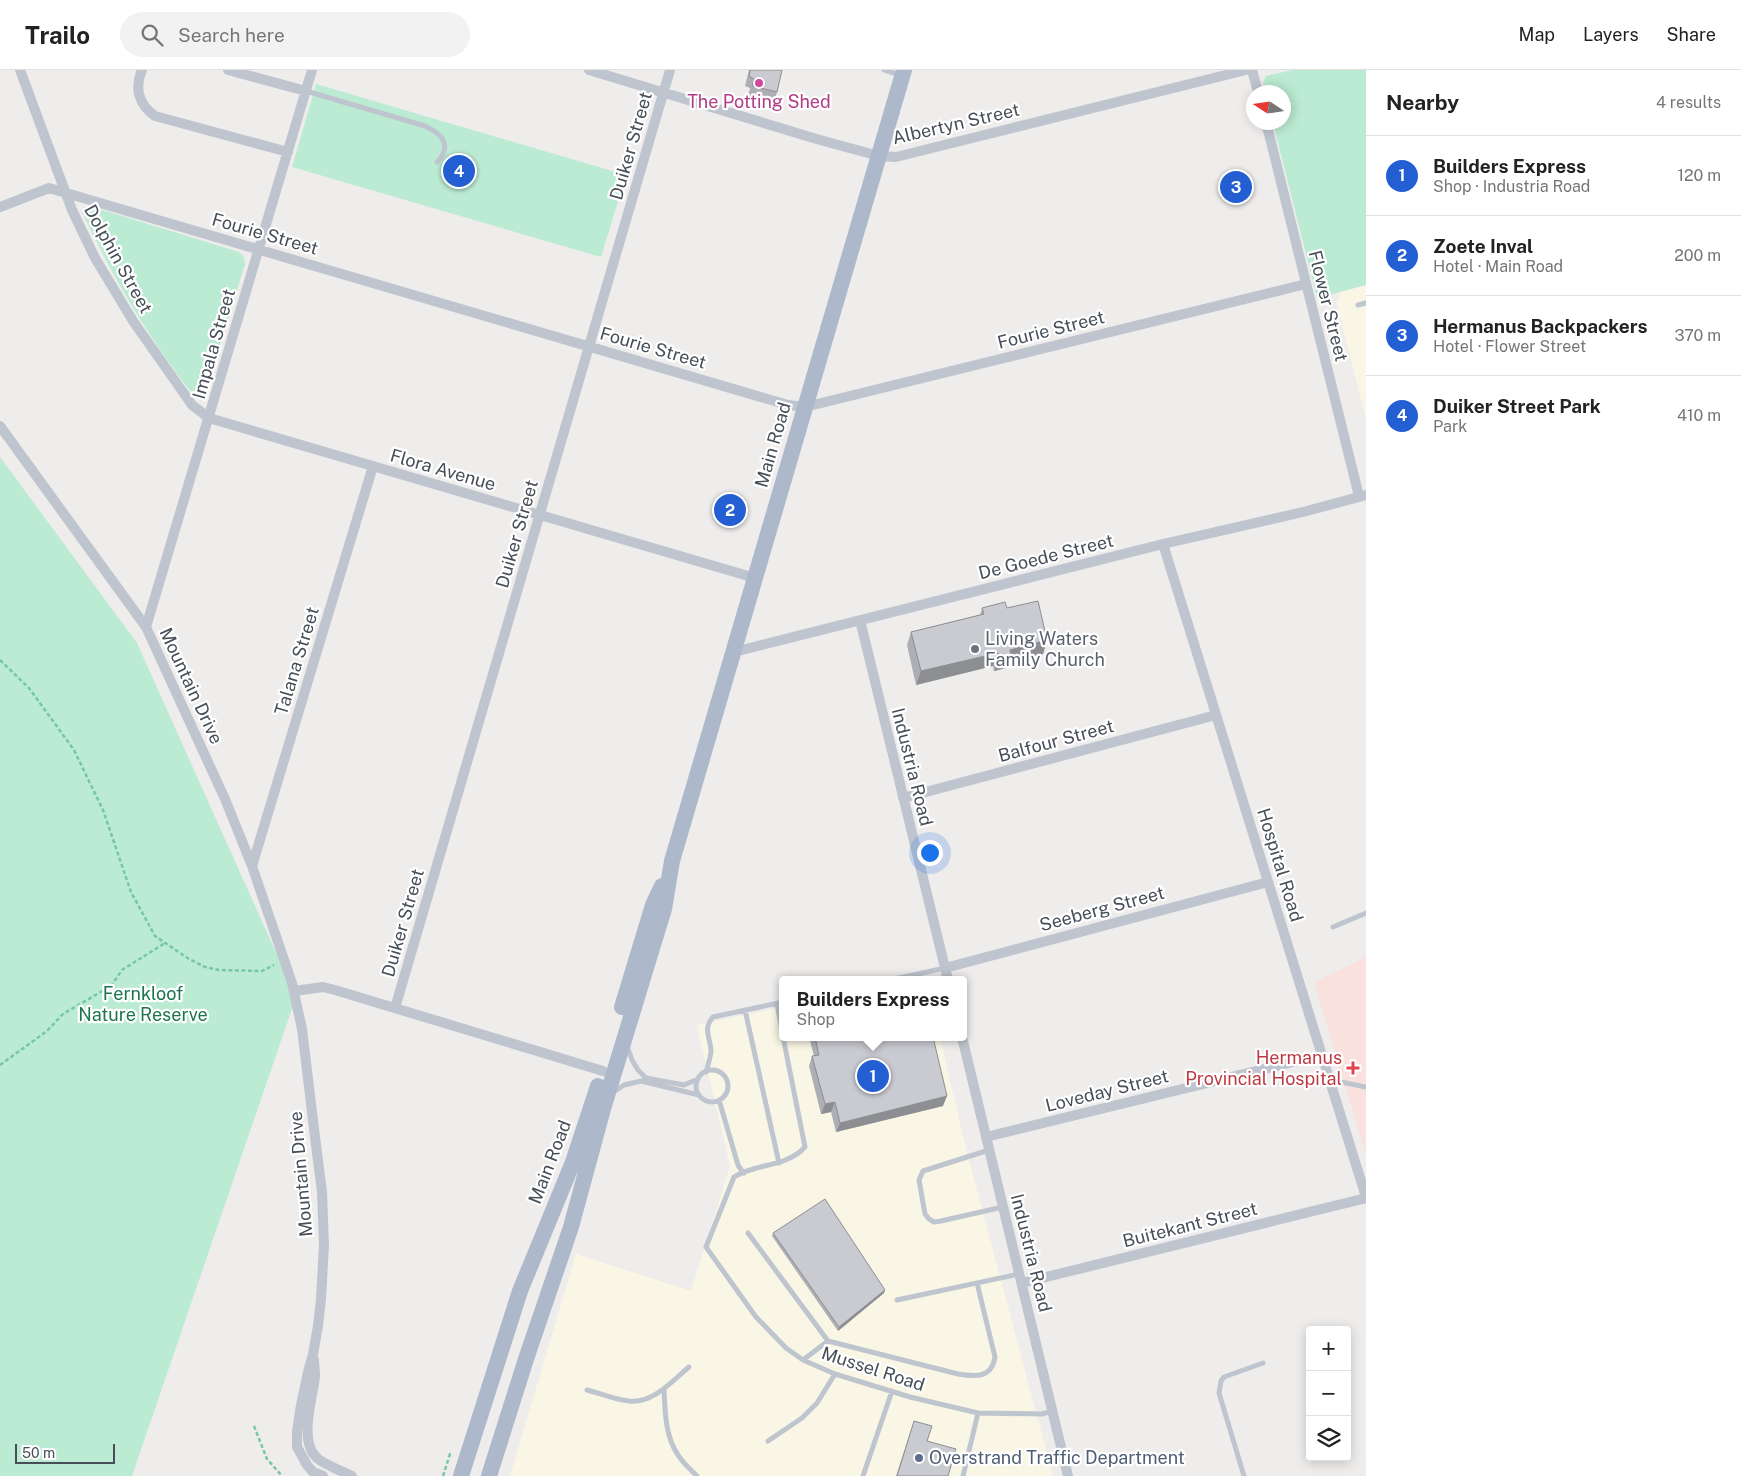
<!DOCTYPE html>
<html lang="en">
<head>
<meta charset="utf-8">
<style>
  :root { --surface:#fff; --page:#f2f2f2; --text:#222; --muted:#767676; --line:#e0e0e0; --accent:#235ed2 }
  body { margin:0; font-family:"Public Sans",sans-serif; background:var(--page); color:var(--text) }
  .controls { position:absolute; right:15px; bottom:15px; display:grid; overflow:hidden; border-radius:5px; box-shadow:0 2px 12px #0003 }
  .controls button { width:45px; height:45px; display:grid; place-items:center; padding:0; border:0; border-bottom:1px solid var(--line); background:var(--surface); color:var(--text); font:25px sans-serif }
  .compass { position:absolute; left:1246px; top:15px; width:45px; height:45px; border-radius:50%; background:var(--surface); box-shadow:0 2px 12px #0003; rotate:282deg }
  .scale { position:absolute; left:15px; bottom:12px; width:100px; box-sizing:border-box; padding-left:5px; border:2px solid #464e58; border-top:0; font-size:14px; line-height:18px; white-space:nowrap; color:#464e58; -webkit-text-stroke:4px #fff; paint-order:stroke }
  .you { position:absolute; left:929px; top:782px; width:18px; height:18px; margin:-12px; border:4px solid #fff; border-radius:50%; background:#1a73e8; box-shadow:0 0 0 8px #1a73e833 }
  .badge { display:grid; place-items:center; width:32px; height:32px; border-radius:50%; background:var(--accent); color:#fff; font-size:16px; font-weight:700 }
  .pin { position:absolute; translate:-50% -50%; border:2px solid #fff; box-shadow:0 1px 5px #0006 }
  .popup { position:absolute; left:779px; top:906px; width:188px; height:65px; box-sizing:border-box; display:grid; place-content:center; border-radius:5px; background:var(--surface); filter:drop-shadow(0 1px 4px #0005); font-size:16px; white-space:nowrap; color:var(--muted) }
  .popup b { font-size:19px; color:var(--text) }
  .popup::after { content:''; position:absolute; left:50%; top:100%; margin-left:-10px; border:10px solid transparent; border-top-color:var(--surface) }
  .list { margin:0; padding:0; list-style:none }
  h2 { display:flex; justify-content:space-between; align-items:center; height:65px; margin:0; padding:0 20px; font-size:21px }
  h2 small { font-size:16px; font-weight:400; color:var(--muted) }
  .list li { display:grid; grid-template-columns:32px 1fr auto; gap:15px; align-items:center; box-sizing:border-box; height:80px; padding:0 20px; border-top:1px solid var(--line) }
  .list b { display:block; font-size:19px; white-space:nowrap }
  .list p { margin:0; font-size:16px; white-space:nowrap; color:var(--muted) }
  .list em { font-size:16px; font-style:normal; color:var(--muted) }
  .icon { flex:none; width:28px; height:28px; fill:none; stroke:currentColor; stroke-width:2; stroke-linecap:round; stroke-linejoin:round }
  .map { position:relative; flex:none; width:1366px; height:1406px; overflow:hidden }
  header { display:flex; align-items:center; gap:30px; box-sizing:border-box; height:70px; padding:0 25px; background:var(--surface); border-bottom:1px solid var(--line) }
  header strong { font-size:24px }
  nav { display:flex; gap:28px; margin-inline-start:auto; font-size:18px }
  .search { width:350px; height:45px; background:var(--page); display:flex; align-items:center; gap:12px; box-sizing:border-box; padding:0 18px; border-radius:28px; color:var(--muted); font-size:19px }
  main { display:flex }
  aside { flex:1; background:var(--surface) }
  .map>svg:first-child { display:block }
  .commercial { fill:#faf6e5 }
  .medical { fill:#f9e2dd }
  .green { fill:#bcebd3 }
  .lines { fill:none; stroke-linecap:round; stroke-linejoin:round }
  .path { stroke:#76c7a7; stroke-width:2.5; stroke-dasharray:4 2.5; stroke-linecap:butt }
  .service { stroke:#bec5ce; stroke-width:5 }
  .minor { stroke:#bec5ce; stroke-width:10 }
  .primary { stroke:#adb9ca; stroke-width:16 }
  .wall { fill:#aeafb4 }
  .shaded-wall { fill:#8d8e92 }
  .building { fill:#cacbd1; stroke:#8d8e92 }
  .hotel-dot { fill:#d1479c; stroke:#fff; stroke-width:2 }
  .worship-dot { fill:#6b7280; stroke:#fff; stroke-width:2 }
  .health-dot { fill:#e0444e; stroke:#fff; stroke-width:2 }
  .service-dot { fill:#5c6f8a; stroke:#fff; stroke-width:2 }
  .labels { text-anchor:middle; stroke-width:4.5; stroke-linejoin:round; paint-order:stroke }
  .hotel-label { font-size:18px; fill:#b23c85; stroke:#fff }
  .street-label { font-size:18px; fill:#464e58; stroke:#fff }
  .worship-label { font-size:18px; fill:#5b616d; stroke:#fff; text-anchor:start }
  .park-label { font-size:18px; fill:#1c7451; stroke:#fff }
  .health-label { font-size:18px; fill:#be3a42; stroke:#fff; text-anchor:end }
  .service-label { font-size:18px; fill:#4e5e75; stroke:#fff; text-anchor:start }
</style>
</head>
<body>
<header>
<strong>Trailo</strong>
<div class="search"><svg class="icon" aria-label="search" viewBox="0 0 24 24"><circle cx="10" cy="10" r="6"/><path d="M15 15l6 6"/></svg>Search here</div>
<nav><a>Map</a><a>Layers</a><a>Share</a></nav>
</header>
<main>
<div class="map">
<svg width="1366" height="1406" viewBox="0 0 1366 1406">
  <rect width="100%" height="100%" fill="#efecec"/>
  <path class="commercial" d="M1366,215V349L1337,234L1341,222Z
    M783,937V967H940L967,1083L1053,1406H510L576,1184L691,1221L730,1096L697,955Z"/>
  <path class="medical" d="M1366,887V1085L1314,912Z"/>
  <path class="green" d="M1292,0H1366V215L1317,228L1273,53L1284,52V22H1266L1263,13L1266,6Z
    M316,14L626,105L601,187L292,97Z
    M87,136L93,137L239,182L244,187L245,194L207,317L203,324H196L190,321C147,265 112,206 82,142L83,138Z
    M0,387L137,573L296,927L132,1406H0Z"/>
  <g class="lines">
    <path class="path" d="M0,590L29,618L74,680L103,740L131,822L155,866L189,889L205,897L219,900L262,901L274,895
      M0,995L47,961L63,944L111,916L122,900L165,873
      M254,1356L267,1389L282,1406
      M443,1406L450,1384L452,1385"/>
    <path class="service" d="M884,0L899,5
      M306,21L425,56C442,64 453,75 437,92
      M1358,235L1366,233
      M1333,857L1366,843
      M890,910L945,898
      M777,934L783,965
      M745,940L779,1093
      M783,967L805,1077C786,1098 755,1093 734,1107L706,1177L756,1247L786,1278L803,1290L835,1304L910,1327L978,1343L1042,1344L1052,1341
      M627,976L632,990L638,1000L646,1008L684,1015L698,1009
      M696 1016a16 16 0 1 1 32 0a16 16 0 1 1-32 0Z
      M706,1002C708,995 710,989 711,982C711,968 702,960 713,947L783,932
      M1331,1010L1366,1017
      M612,1023L624,1015L641,1011L699,1025
      M719,1030L738,1095L742,1101L744,1103
      M989,1080L923,1101L919,1110L925,1144L929,1149L934,1152L941,1151L1003,1137
      M748,1163L828,1271L958,1304C976,1307 992,1308 995,1287L977,1213
      M897,1230L1019,1204
      M803,1290L828,1271
      M664,1319C665,1341 665,1366 678,1385C683,1393 690,1399 697,1406
      M587,1320C600,1323 615,1330 629,1331C653,1334 672,1311 689,1297
      M768,1371L802,1348L817,1333L835,1304
      M863,1406L892,1321
      M963,1406L978,1343
      M1244,1406L1219,1323L1221,1311L1224,1307L1263,1293"/>
    <path class="minor" d="M20,0L72,140L95,188L133,251L192,335L209,348L755,508
      M142,0C134,18 139,35 155,46L288,82
      M228,0L306,21
      M589,0L820,70L879,86L896,87L1246,0
      M1252,0L1258,22
      M1266,52L1359,426
      M0,137L49,118L788,335L805,337L1306,214
      M0,356L146,557L225,729L252,796L292,913L302,959L316,1075L322,1122L324,1175L321,1229L318,1256L313,1284L308,1302L301,1335L297,1361V1377L307,1395L313,1402L323,1406
      M1163,474L1366,1127
      M860,550L948,910
      M146,557L312,0
      M734,582L1163,474L1303,442L1366,425
      M903,728L1216,645
      M252,796L373,396
      M945,898L1268,812
      M294,921L323,917L335,920L603,1001
      M395,938L670,0
      M962,967L1068,1406
      M986,1067L1322,985
      M1022,1213L1366,1128
      M314,1290C314,1295 315,1300 315,1306C313,1328 298,1371 317,1388C325,1395 342,1401 352,1406"/>
    <path class="primary" d="M622,937L653,835L662,816
      M461,1406L520,1221L573,1092L598,1016
      M489,1406L526,1289L571,1157L603,1039L664,839L672,791L904,0"/>
  </g>
  <path class="wall" d="M749,0H782L777,22L774,32L748,26L750,18L745,16Z
    M982,538H1007L1047,570L1043,584L1009,592L1006,598L994,601L993,596L916,615L907,575L911,562L980,545Z
    M809,967H933L943,1036L836,1062L831,1042L821,1044L809,996L812,986H814Z
    M773,1163L885,1220L884,1223L838,1261L772,1166Z
    M914,1351L927,1371L948,1406H896Z"/>
  <path class="shaded-wall" d="M1047,570L1043,584L1009,592L1006,598L994,601L999,588L1010,580Z
    M998,583L993,596L916,615L921,601Z
    M947,1026L943,1036L836,1062L840,1053Z
    M835,1032L831,1042L821,1044L825,1034Z
    M885,1220L884,1223L838,1261L839,1257Z"/>
  <path class="building" d="M750,0H782L777,22L752,16L754,9L749,6Z
    M1038,531L1047,570L1010,580L1011,585L999,588L998,583L921,601L911,562L984,544L982,538L1005,532L1007,538Z
    M815,967H933L947,1026L840,1053L835,1032L825,1034L812,986L819,985Z
    M825,1129L885,1220L839,1257L773,1163Z
    M914,1351L932,1356L927,1371L956,1379L948,1406H897Z"/>
  <circle class="hotel-dot" cx="759" cy="13" r="5"/>
  <circle class="worship-dot" cx="975" cy="579" r="5"/>
  <path class="health-dot" d="M1350.5 990.5h5v5h5v5h-5v5h-5v-5h-5v-5h5z"/>
  <circle class="service-dot" cx="919" cy="1388" r="5"/>
  <g class="labels">
    <g class="hotel-label">
      <text x="759" y="38">The Potting Shed</text>
    </g>
    <g class="street-label">
      <text transform="translate(956 54) rotate(-13)" y="6">Albertyn Street</text>
      <text transform="translate(631 76) rotate(-74)" y="6">Duiker Street</text>
      <text transform="translate(265 164) rotate(16)" y="6">Fourie Street</text>
      <text transform="translate(118 189) rotate(61)" y="6">Dolphin Street</text>
      <text transform="translate(1328 236) rotate(76)" y="6">Flower Street</text>
      <text transform="translate(1051 260) rotate(-14)" y="6">Fourie Street</text>
      <text transform="translate(214 274) rotate(-74)" y="6">Impala Street</text>
      <text transform="translate(653 278) rotate(16)" y="6">Fourie Street</text>
      <text transform="translate(773 375) rotate(-74)" y="6">Main Road</text>
      <text transform="translate(443 400) rotate(16)" y="6">Flora Avenue</text>
      <text transform="translate(517 464) rotate(-74)" y="6">Duiker Street</text>
      <text transform="translate(1046 487) rotate(-14)" y="6">De Goede Street</text>
      <text transform="translate(297 591) rotate(-73)" y="6">Talana Street</text>
      <text transform="translate(191 616) rotate(65)" y="6">Mountain Drive</text>
      <text transform="translate(1056 671) rotate(-15)" y="6">Balfour Street</text>
      <text transform="translate(912 697) rotate(76)" y="6">Industria Road</text>
      <text transform="translate(1280 795) rotate(73)" y="6">Hospital Road</text>
      <text transform="translate(1102 839) rotate(-15)" y="6">Seeberg Street</text>
      <text transform="translate(403 853) rotate(-74)" y="6">Duiker Street</text>
      <text transform="translate(1107 1021) rotate(-14)" y="6">Loveday Street</text>
      <text transform="translate(550 1092) rotate(-69)" y="6">Main Road</text>
      <text transform="translate(301 1104) rotate(-95)" y="6">Mountain Drive</text>
      <text transform="translate(1190 1155) rotate(-14)" y="6">Buitekant Street</text>
      <text transform="translate(1031 1183) rotate(76)" y="6">Industria Road</text>
      <text transform="translate(873 1299) rotate(18)" y="6">Mussel Road</text>
    </g>
    <g class="worship-label">
      <text x="985" y="575">Living Waters<tspan x="985" dy="21">Family Church</tspan></text>
    </g>
    <g class="park-label">
      <text x="143" y="930">Fernkloof<tspan x="143" dy="21">Nature Reserve</tspan></text>
    </g>
    <g class="health-label">
      <text x="1342" y="994">Hermanus<tspan x="1342" dy="21">Provincial Hospital</tspan></text>
    </g>
    <g class="service-label">
      <text x="929" y="1394">Overstrand Traffic Department</text>
    </g>
  </g>
</svg>
<div class="controls">
<button>+</button>
<button>−</button>
<button><svg class="icon" aria-label="layers" viewBox="0 0 24 24"><path d="M12 4l9 5-9 5-9-5zM3 14l9 5 9-5"/></svg></button>
</div>
<svg class="compass" viewBox="-18 -18 36 36"><path d="M0-13l5 13h-10z" fill="#e53935"/><path d="M0 13l5-13h-10z" fill="#767676"/></svg>
<div class="scale">50 m</div>
<div class="you"></div>
<div class="pin badge" style="left:873px;top:1006px">1</div>
<div class="popup"><b>Builders Express</b>Shop</div>
<div class="pin badge" style="left:730px;top:440px">2</div>
<div class="pin badge" style="left:1236px;top:117px">3</div>
<div class="pin badge" style="left:459px;top:101px">4</div>
</div>
<aside>
<h2>Nearby<small>4 results</small></h2>
<ul class="list">
<li><span class="badge">1</span><div><b>Builders Express</b><p>Shop · Industria Road</p></div><em>120 m</em></li>
<li><span class="badge">2</span><div><b>Zoete Inval</b><p>Hotel · Main Road</p></div><em>200 m</em></li>
<li><span class="badge">3</span><div><b>Hermanus Backpackers</b><p>Hotel · Flower Street</p></div><em>370 m</em></li>
<li><span class="badge">4</span><div><b>Duiker Street Park</b><p>Park</p></div><em>410 m</em></li>
</ul>
</aside>
</main>
</body>
</html>
